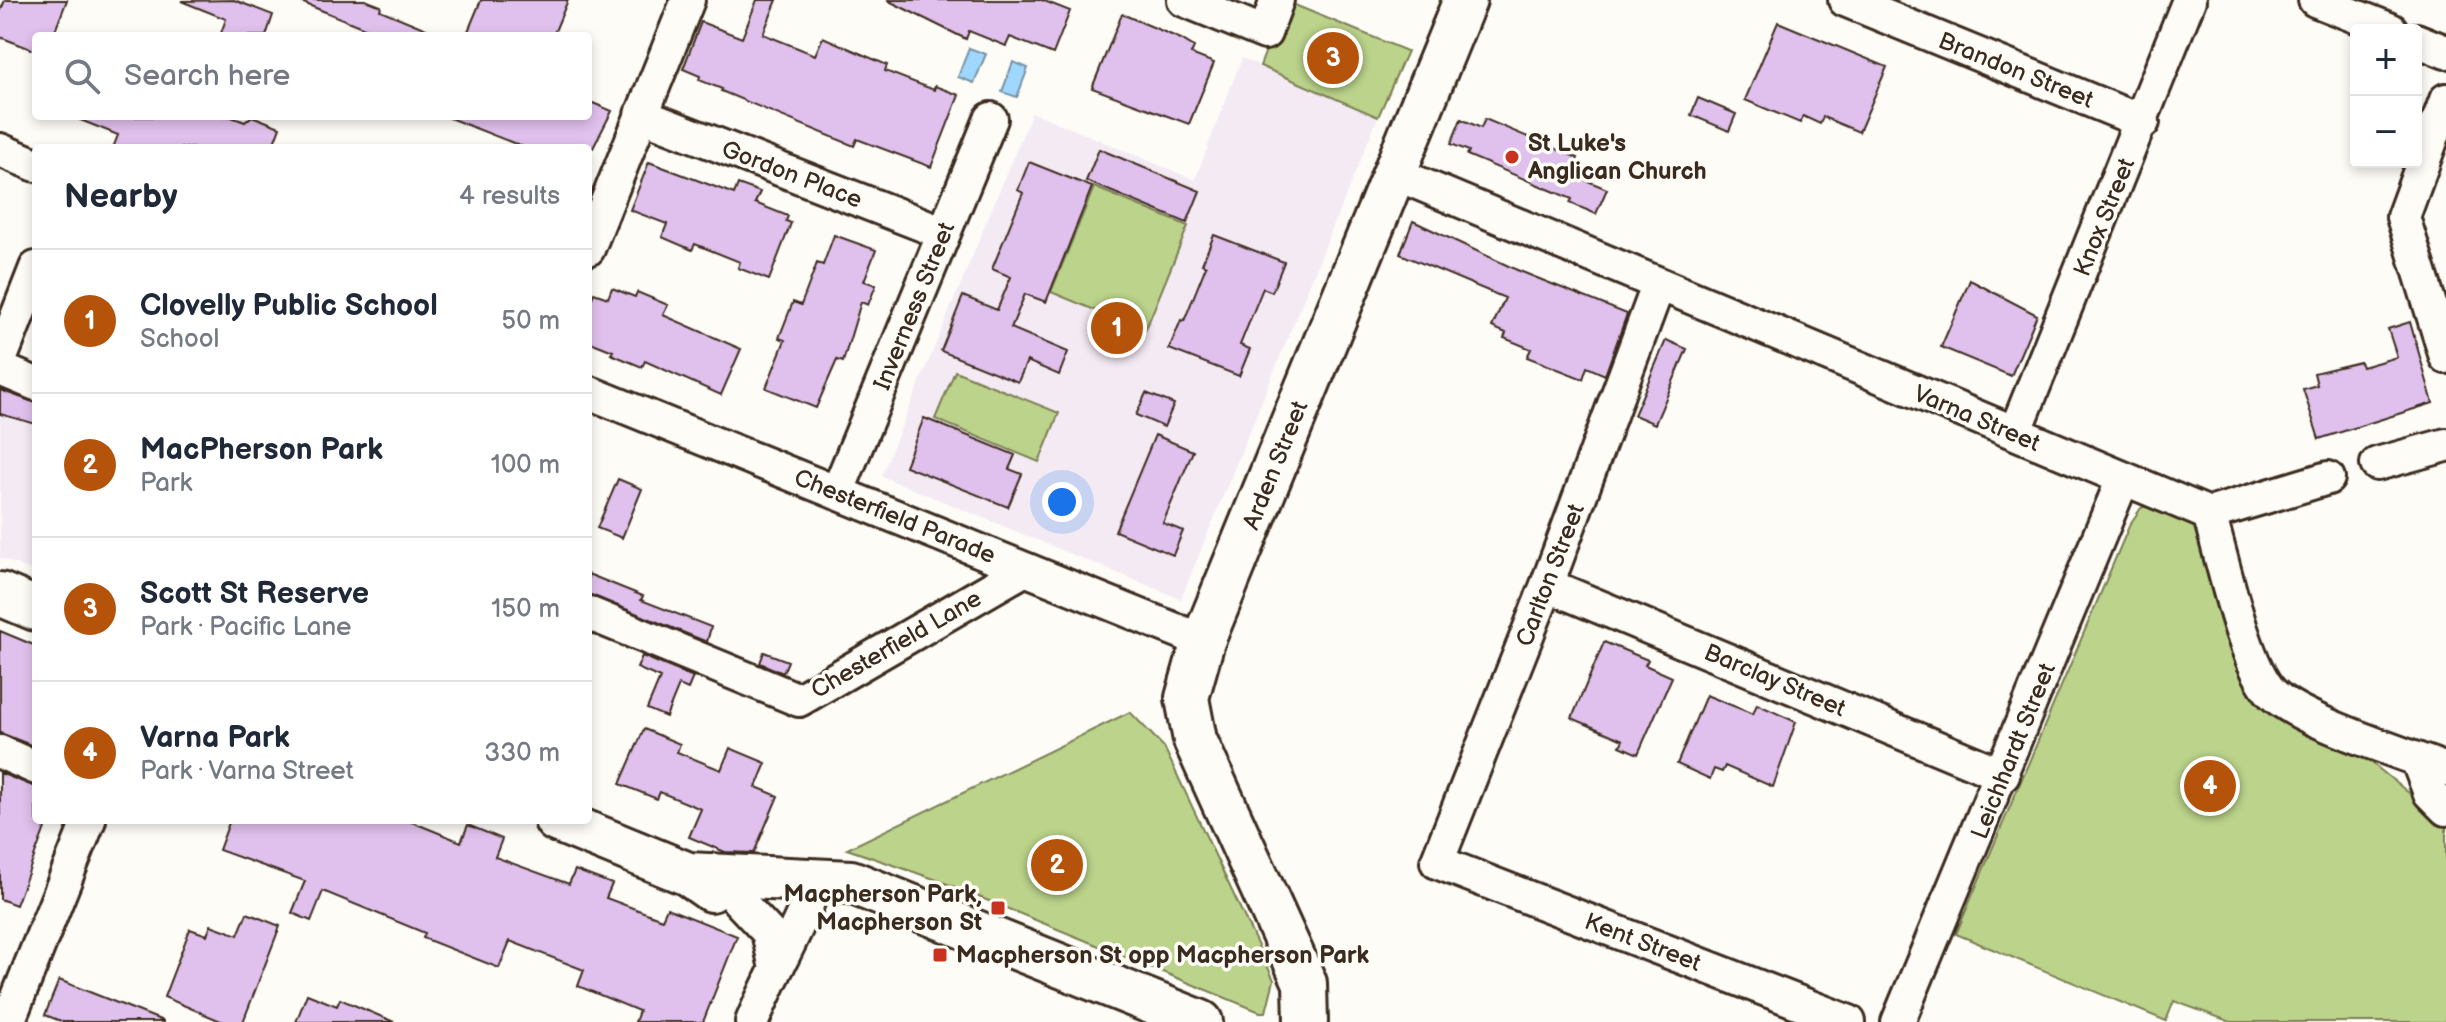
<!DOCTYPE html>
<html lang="en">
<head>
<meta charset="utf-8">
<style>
  :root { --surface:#fff; --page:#f2f2f3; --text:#1f2937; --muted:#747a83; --line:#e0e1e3; --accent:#b45309 }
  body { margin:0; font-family:"Balsamiq Sans",sans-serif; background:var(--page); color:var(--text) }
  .controls { position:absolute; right:24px; top:24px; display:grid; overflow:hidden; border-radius:8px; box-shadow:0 4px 12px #0003 }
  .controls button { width:72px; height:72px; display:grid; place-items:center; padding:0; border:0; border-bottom:2px solid var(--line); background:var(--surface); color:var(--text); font:40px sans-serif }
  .you { position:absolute; left:1062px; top:502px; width:28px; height:28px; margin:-20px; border:6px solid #fff; border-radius:50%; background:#1a73e8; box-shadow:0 0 0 12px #1a73e833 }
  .badge { display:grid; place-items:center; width:52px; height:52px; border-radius:50%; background:var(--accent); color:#fff; font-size:26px; font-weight:700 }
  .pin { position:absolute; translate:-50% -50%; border:4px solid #fff; box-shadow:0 2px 8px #0006 }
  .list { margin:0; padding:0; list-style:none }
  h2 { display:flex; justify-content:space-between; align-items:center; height:104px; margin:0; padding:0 32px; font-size:34px }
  h2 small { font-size:26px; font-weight:400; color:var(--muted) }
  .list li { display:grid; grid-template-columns:52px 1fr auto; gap:24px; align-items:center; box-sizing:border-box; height:144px; padding:0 32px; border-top:2px solid var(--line) }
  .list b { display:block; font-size:30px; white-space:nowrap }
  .list p { margin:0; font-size:26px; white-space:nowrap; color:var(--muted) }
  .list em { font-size:26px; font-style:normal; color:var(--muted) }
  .icon { flex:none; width:44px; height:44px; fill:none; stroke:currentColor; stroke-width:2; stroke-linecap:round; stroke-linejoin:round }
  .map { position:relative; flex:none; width:2446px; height:1022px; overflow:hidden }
  .search { position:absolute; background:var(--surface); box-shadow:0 4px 12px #0003; left:32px; top:32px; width:560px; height:88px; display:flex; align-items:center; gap:20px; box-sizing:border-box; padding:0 28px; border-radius:8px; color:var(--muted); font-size:30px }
  .panel { position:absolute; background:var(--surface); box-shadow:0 4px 12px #0003; left:32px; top:144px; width:560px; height:680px; border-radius:8px }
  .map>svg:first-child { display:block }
  .built { fill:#f4eaf4 }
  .green { fill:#bbd38a; stroke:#7b7e54; stroke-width:2 }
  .water { fill:#9fd7fe; stroke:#7792a4; stroke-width:2 }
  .building { fill:#e0c0ec; stroke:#3b2a1e; stroke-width:2 }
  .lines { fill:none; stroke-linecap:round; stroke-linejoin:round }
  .minor-casing { stroke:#3b2a1e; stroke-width:38 }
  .major-casing { stroke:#3b2a1e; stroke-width:48 }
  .minor { stroke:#fdfcf7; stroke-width:32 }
  .major { stroke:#fdfcf7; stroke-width:42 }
  .poi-dot { fill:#c8321e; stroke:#fdfcf7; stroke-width:3 }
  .labels { text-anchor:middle; stroke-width:7; stroke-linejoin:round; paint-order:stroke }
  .street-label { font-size:24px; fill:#3b2a1e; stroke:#fdfcf7 }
  .poi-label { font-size:24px; font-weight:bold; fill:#3b2a1e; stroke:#fdfcf7; text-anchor:start }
</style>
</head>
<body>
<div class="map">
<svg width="2446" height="1022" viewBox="0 0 2446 1022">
  <rect width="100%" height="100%" fill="#fdfcf7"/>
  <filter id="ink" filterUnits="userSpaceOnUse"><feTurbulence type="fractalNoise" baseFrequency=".0125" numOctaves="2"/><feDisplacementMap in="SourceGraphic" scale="16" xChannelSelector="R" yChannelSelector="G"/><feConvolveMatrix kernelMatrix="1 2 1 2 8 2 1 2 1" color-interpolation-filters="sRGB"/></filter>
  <g filter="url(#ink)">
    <path class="built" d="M1242,58L1378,117L1181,599L881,476L1032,112L1195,180Z
      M0,382L36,397V572L0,558Z"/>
    <path class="green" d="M1285,1L1407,51L1378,117L1260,66Z
      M1094,187L1188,226L1145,331L1051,292Z
      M955,371L1059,413L1039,462L935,419Z
      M2148,505L2199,525L2248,676L2362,755L2446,823V1022H2231L2174,1001L2166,1021L1956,934L2130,524L2141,508Z
      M1130,712L1164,747L1274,980L1266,1012H1260L940,881L847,849Z"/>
    <path class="water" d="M969,48L986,54L974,83L958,77Z
      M1013,62L1028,68L1017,97L1002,92Z"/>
    <path class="building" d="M5,0H67L53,36H36V51L0,37V12Z
      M234,0L273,15L266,36H220L226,19L181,1Z
      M296,0H365L381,6L380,10L443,36H369L372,31Z
      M481,0H568L553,36H466Z
      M757,0H777L763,34L815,55L823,37L887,65L885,71L934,90L935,86L959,95L931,167L857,139L854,146L721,91L722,89L699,80L700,76L683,69L701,22L742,38Z
      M887,0H1042L1070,11L1053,54L1010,37L1006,46L969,31L966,39Z
      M1122,14L1181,39L1194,47L1191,54L1214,63L1189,124L1092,88Z
      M1778,22L1887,67L1859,132L1823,117L1820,124L1803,116L1800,123L1745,100Z
      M1698,98L1736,114L1729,131L1691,115Z
      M588,101L612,111L593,148H526L447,117L588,116Z
      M229,116L245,122L252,116L280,127L272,148H113L118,135L73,117Z
      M1461,119L1481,128L1485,119L1578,158L1571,174L1607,189L1596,214L1570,203L1572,199L1467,155L1469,151L1451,144Z
      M1099,149L1200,191L1187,223L1086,181Z
      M649,162L734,194L738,184L760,192L755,203L788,216L786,221L791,223L769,280L738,268L740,262L695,244L692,250L662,237L667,224L630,210Z
      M1029,162L1092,187L1046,302L1025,294L1011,328L1068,352L1059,375L1027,361L1018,382L941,351L963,296L997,310L1011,277L992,269L1023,193L1018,190Z
      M1413,221L1517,270L1627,314L1605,375L1587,367L1583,379L1527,357L1531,349L1504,338L1506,333L1492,327L1505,298L1400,254Z
      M834,235L876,250L864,281L876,285L868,305L861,302L843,362L837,360L816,408L766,388L785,340L779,338L793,302L801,305L817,263L823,265Z
      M1214,235L1284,262L1272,292L1263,288L1240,345L1250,349L1239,376L1169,349L1181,320L1184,321L1206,266L1202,264Z
      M1970,280L2037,315L2011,376L1941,347Z
      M612,288L635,297L637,292L668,305L663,315L741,349L721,395L645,361L642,367L611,354L613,351L588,341V307L594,293L608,298Z
      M2410,322L2433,403L2319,439L2303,389L2317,385L2314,373L2360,362L2362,367L2397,357L2388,329Z
      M1666,340L1687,349L1655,424L1634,415Z
      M0,390L36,403V424L0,414Z
      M1146,393L1174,404L1164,427L1136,415Z
      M924,418L1015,455L1009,469L1022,474L1008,507L905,466Z
      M1155,435L1193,451L1163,523L1183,531L1173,555L1115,531Z
      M618,479L642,489L622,538L597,528Z
      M588,574L643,596L641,600L711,627L707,642L588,594Z
      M0,631L36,646V747L0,733Z
      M1604,642L1648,660L1645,665L1672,677L1638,754L1620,746L1623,740L1572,718Z
      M764,652L788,661L783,673L760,663Z
      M642,656L693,677L688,689L679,685L666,717L647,709L660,678L637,668Z
      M1706,695L1753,714L1757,704L1796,722L1773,787L1725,766L1722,772L1714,769L1710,779L1677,764Z
      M644,729L680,744L677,752L721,770L730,748L766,763L756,787L778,796L754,853L725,852L689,837L701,809L660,792L657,799L620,784Z
      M0,773L36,787V820H48L16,905L0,899Z
      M230,820H407L461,842L468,825L502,839L495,857L569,884L575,870L612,884L606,898L662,919L667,908L737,936L703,1022H635L639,1011L578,986L584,970L510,941L499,968L423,938L425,933L323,891L311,921L292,913L305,881L219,850Z
      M247,913L280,926L243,1022H223L164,997L190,929L207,935L211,925L238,935Z
      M59,980L163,1021V1022H63L45,1015Z
      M307,994L337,1006L340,999L394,1022H296Z"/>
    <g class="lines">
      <defs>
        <path id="minor" d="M1184,0L1265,33L1277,0
          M1845,0L2143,122
          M2315,0L2391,30
          M2416,40L2446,52
          M2446,100L2403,217L2446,357
          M641,115L944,233
          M0,150L36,165
          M1394,173L2209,514
          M588,249L688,0
          M1658,286L1547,585L1437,862L1849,1022
          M0,360L36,268
          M0,369L36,384
          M588,392L1203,641
          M2015,433L2189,0
          M2377,464L2446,445
          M837,493L991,119
          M2209,514C2222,556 2244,665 2272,693C2299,721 2406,754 2446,770
          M2209,514L2328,478
          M1547,585L2003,775
          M588,613L799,700L1025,569
          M0,752L36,768
          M2417,759L2430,793L2446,809
          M737,899L768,932L775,964
          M8,1022L89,820
          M752,1022C769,980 791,943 808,902
          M1898,1022L2123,479"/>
        <path id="major" d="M0,594L36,609
          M556,820L688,874L711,890
          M688,874L851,882L1201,1022
          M1306,1022L1305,983L1195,740L1187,698L1203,641L1465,0"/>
      </defs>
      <use href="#minor" class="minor-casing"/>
      <use href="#major" class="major-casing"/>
      <use href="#minor" class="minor"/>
      <use href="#major" class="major"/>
    </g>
  </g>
  <g class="poi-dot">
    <circle cx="1512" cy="157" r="8"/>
    <rect x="990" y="900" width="16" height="16" rx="4"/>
    <rect x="932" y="947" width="16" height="16" rx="4"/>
  </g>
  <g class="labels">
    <g class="street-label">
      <text transform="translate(2016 70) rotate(22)" y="8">Brandon Street</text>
      <text transform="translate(792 174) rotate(21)" y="8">Gordon Place</text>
      <text transform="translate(2104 217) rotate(-68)" y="8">Knox Street</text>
      <text transform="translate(914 306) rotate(-68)" y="8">Inverness Street</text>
      <text transform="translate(1977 418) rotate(23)" y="8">Varna Street</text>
      <text transform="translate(1275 465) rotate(-68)" y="8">Arden Street</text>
      <text transform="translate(895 516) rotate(22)" y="8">Chesterfield Parade</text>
      <text transform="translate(1550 575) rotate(-69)" y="8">Carlton Street</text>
      <text transform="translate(896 644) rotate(-30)" y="8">Chesterfield Lane</text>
      <text transform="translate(1775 680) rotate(23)" y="8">Barclay Street</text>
      <text transform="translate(2013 751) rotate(-68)" y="8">Leichhardt Street</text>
      <text transform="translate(1643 942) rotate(21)" y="8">Kent Street</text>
    </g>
    <g class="poi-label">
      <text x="1528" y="151">St Luke's<tspan x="1528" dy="28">Anglican Church</tspan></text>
      <text x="982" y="902" text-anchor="end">Macpherson Park,<tspan x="982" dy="28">Macpherson St</tspan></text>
      <text x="956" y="963">Macpherson St opp Macpherson Park</text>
    </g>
  </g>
</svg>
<div class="controls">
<button>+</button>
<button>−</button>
</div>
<div class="you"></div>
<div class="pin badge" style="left:1117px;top:328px">1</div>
<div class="pin badge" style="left:1057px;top:865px">2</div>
<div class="pin badge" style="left:1333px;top:58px">3</div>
<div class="pin badge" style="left:2210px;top:786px">4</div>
<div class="search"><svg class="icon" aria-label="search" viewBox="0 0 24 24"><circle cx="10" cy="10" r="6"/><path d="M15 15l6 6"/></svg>Search here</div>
<section class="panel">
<h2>Nearby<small>4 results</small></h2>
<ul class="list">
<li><span class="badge">1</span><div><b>Clovelly Public School</b><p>School</p></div><em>50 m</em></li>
<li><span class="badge">2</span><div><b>MacPherson Park</b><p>Park</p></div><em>100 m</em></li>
<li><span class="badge">3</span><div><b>Scott St Reserve</b><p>Park · Pacific Lane</p></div><em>150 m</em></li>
<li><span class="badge">4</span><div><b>Varna Park</b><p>Park · Varna Street</p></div><em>330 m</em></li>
</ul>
</section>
</div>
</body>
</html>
